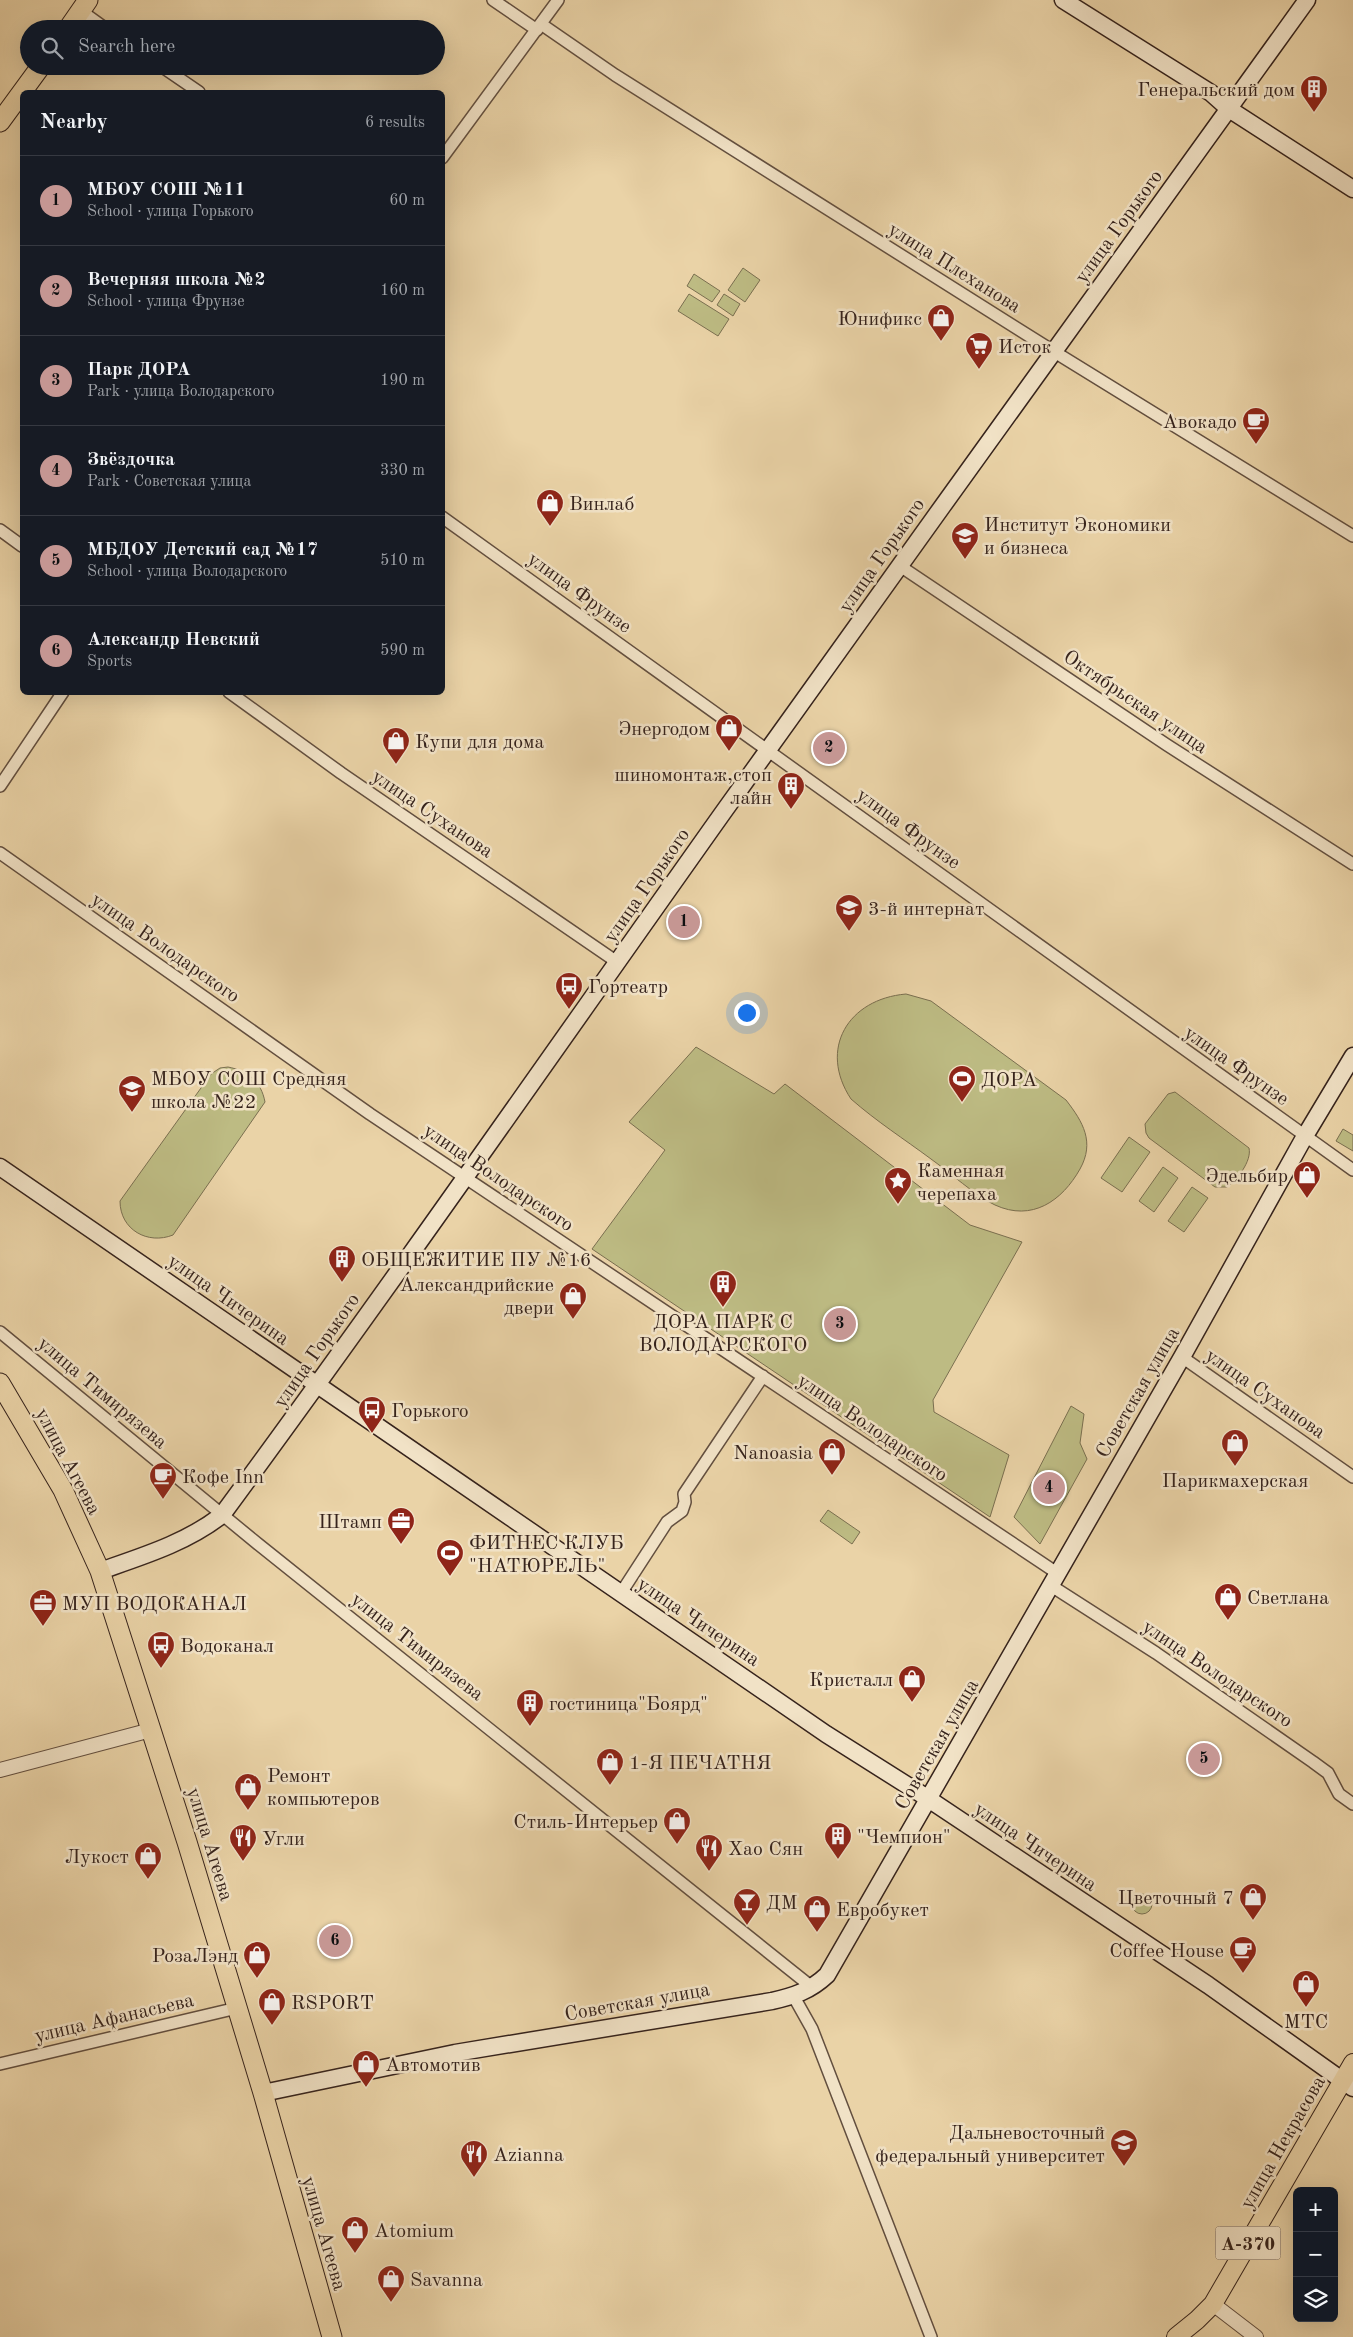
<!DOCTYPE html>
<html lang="en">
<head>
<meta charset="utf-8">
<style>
  :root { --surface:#171b24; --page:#242831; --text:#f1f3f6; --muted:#9ea1a6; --line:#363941; --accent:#c59692 }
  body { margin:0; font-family:"Old Standard TT",serif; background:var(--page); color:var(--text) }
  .controls { position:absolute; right:15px; bottom:15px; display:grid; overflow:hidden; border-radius:8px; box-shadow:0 5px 20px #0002 }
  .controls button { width:45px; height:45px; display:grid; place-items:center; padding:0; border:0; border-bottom:1px solid var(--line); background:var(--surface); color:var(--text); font:25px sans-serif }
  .you { position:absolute; left:746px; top:1012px; width:18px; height:18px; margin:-12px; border:4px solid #fff; border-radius:50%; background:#1a73e8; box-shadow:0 0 0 8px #1a73e833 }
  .badge { display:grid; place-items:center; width:32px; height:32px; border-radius:50%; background:var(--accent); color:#111; font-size:16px; font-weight:700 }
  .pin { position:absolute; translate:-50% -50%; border:2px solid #fff; box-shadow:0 1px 5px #0006 }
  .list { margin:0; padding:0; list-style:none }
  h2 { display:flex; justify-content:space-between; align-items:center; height:65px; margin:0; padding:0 20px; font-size:21px }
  h2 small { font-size:16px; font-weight:400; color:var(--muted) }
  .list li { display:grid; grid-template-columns:32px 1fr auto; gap:15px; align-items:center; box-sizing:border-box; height:90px; padding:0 20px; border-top:1px solid var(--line) }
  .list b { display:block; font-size:19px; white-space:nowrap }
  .list p { margin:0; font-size:16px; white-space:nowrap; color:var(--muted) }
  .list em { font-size:16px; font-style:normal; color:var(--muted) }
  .icon { flex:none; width:28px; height:28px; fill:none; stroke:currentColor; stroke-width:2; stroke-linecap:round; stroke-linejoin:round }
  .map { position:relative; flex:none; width:1353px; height:2337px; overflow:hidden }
  .search { position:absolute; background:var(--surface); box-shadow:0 5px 20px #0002; left:20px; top:20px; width:425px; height:55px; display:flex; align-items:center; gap:12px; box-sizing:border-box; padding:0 18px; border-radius:28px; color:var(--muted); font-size:19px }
  .panel { position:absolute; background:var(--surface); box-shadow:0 5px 20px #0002; left:20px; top:90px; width:425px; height:605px; border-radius:8px }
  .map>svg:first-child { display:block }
  .green { fill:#bdbb83; stroke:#7a6f50 }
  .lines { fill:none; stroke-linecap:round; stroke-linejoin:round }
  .minor-casing { stroke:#634f3f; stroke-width:14 }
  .tertiary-casing { stroke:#634f3f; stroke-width:16 }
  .secondary-casing { stroke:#36231c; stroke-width:19 }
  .primary-casing { stroke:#36231c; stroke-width:20 }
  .trunk-casing { stroke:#36231c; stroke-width:21 }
  .minor { stroke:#f1e2c6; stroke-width:11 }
  .tertiary { stroke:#f1e2c6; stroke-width:14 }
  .secondary { stroke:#f1e2c6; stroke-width:16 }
  .primary { stroke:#ead3a7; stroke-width:18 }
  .trunk { stroke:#ead3a7; stroke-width:19 }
  .labels { text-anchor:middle; stroke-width:5; stroke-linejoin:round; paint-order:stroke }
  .shield { fill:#f1e2c6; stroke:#6e5c4f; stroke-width:1 }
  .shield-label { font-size:19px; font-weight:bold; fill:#36231c }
  .poi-label { font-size:20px; fill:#36231c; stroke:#f1e2c6; text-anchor:start }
  .street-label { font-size:20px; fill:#36231c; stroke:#f1e2c6 }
</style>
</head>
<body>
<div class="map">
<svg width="1353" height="2337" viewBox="0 0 1353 2337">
  <rect width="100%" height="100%" fill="#ead3a7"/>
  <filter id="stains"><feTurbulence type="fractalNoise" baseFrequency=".004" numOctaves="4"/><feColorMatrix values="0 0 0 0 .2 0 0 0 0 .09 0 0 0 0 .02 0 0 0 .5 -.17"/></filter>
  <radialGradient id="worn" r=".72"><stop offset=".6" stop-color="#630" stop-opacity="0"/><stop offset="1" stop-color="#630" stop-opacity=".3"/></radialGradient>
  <path class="green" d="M743,268L760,280L745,302L728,290Z
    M694,274L720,291L712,302L687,286Z
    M689,294L729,319L718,336L678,311Z
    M724,294L740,304L733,316L717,305Z
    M906,994L931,1001L1066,1100C1083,1122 1095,1142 1080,1169C1062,1201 1032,1222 995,1205C977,1197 948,1171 931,1159C904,1139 876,1121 851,1099C818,1049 848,999 906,994Z
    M696,1047L774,1094L785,1084L970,1225L1022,1242L933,1400L934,1412L1009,1455L990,1517L592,1249L665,1150L629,1122Z
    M228,1067C248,1071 261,1081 265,1102L173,1235C148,1245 120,1230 120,1201L211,1074L220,1068Z
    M1175,1092L1249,1148C1252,1161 1237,1180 1227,1187H1215L1149,1138L1146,1133L1145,1124L1168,1094Z
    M1343,1129L1353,1135V1151L1336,1141Z
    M1129,1137L1150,1152L1122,1192L1101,1178Z
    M1163,1167L1178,1178L1154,1212L1139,1201Z
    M1192,1187L1208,1198L1184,1232L1168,1221Z
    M1071,1406L1084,1414L1080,1443L1087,1459L1040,1544L1014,1517Z
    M828,1510L860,1532L852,1544L820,1521Z
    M1132 1904a10 10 0 1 1 20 0a10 10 0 1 1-20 0Z"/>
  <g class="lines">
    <defs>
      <path id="minor" d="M493,0L537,30
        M81,11L106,29
        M541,24L615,75L1053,351L1353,536
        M161,66L199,92
        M442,158L558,0
        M442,517L1353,1170
        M0,530L22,546
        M900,566L1167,745L1353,864
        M229,692L341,773L617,962
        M0,786L63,692
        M0,853L370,1114L1057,1573
        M0,1332L258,1544L813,1988
        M1182,1357L1353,1477
        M1050,1585L1156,1653L1313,1762L1328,1773L1339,1794L1353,1804
        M621,1593L667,1522L682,1511L685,1502L684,1494L763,1376
        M794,1997L812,2029L931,2337
        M0,2064L237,2008"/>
      <path id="tertiary" d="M0,1770L151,1730
        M1213,2304L1256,2337"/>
      <path id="secondary" d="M1063,0L1211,93L1229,109L1353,189
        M0,1167L826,1734L921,1794L1208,1985L1353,2088
        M100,1571C143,1556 186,1543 222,1515C392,1284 556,1048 722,814C916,542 1112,271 1307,0
        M263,2093L455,2053L772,2001C794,1996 810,1991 827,1975L1182,1357L1305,1136L1353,1056"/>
      <path id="primary" d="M1176,2337L1197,2320L1213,2304L1353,2063"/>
      <path id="trunk" d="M68,29L88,0
        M0,122L41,66
        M0,1383L63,1490L100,1571L187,1842L263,2093L332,2337"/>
    </defs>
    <use href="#minor" class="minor-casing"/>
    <use href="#tertiary" class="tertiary-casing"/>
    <use href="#secondary" class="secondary-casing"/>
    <use href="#primary" class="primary-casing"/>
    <use href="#trunk" class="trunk-casing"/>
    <use href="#minor" class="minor"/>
    <use href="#tertiary" class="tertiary"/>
    <use href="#secondary" class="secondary"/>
    <use href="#primary" class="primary"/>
    <use href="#trunk" class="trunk"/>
  </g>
  <defs>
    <symbol id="building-pin" viewBox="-11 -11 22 30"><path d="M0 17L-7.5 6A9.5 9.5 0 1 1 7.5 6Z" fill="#8f2418" stroke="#f1e2c6"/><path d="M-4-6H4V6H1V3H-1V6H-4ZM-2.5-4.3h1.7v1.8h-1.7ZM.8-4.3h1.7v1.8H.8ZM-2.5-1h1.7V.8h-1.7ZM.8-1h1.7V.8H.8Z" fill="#fff"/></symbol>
    <symbol id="shop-pin" viewBox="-11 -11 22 30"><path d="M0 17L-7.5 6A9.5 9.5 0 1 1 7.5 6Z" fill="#8f2418" stroke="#f1e2c6"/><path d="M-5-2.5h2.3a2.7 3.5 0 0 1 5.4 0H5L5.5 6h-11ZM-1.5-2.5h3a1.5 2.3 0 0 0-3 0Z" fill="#fff"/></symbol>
    <symbol id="supermarket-pin" viewBox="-11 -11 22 30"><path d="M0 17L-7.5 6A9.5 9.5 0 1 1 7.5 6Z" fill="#8f2418" stroke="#f1e2c6"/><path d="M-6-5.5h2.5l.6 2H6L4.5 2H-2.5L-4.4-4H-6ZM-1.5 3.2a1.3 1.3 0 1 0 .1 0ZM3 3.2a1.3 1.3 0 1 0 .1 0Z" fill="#fff"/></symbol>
    <symbol id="cafe-pin" viewBox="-11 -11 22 30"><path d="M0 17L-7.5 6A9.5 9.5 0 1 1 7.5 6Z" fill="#8f2418" stroke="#f1e2c6"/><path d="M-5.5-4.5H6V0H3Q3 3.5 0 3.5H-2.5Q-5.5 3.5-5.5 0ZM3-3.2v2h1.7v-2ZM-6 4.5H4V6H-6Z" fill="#fff"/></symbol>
    <symbol id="university-pin" viewBox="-11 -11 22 30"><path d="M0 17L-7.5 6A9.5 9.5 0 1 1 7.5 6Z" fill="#8f2418" stroke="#f1e2c6"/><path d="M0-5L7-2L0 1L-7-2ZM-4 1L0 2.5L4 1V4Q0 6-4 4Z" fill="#fff"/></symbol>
    <symbol id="school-pin" viewBox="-11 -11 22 30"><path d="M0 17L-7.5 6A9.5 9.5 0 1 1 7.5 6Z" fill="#8f2418" stroke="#f1e2c6"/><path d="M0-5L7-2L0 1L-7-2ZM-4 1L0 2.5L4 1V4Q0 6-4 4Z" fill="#fff"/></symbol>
    <symbol id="bus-pin" viewBox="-11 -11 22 30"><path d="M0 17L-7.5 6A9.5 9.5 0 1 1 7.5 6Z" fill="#8f2418" stroke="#f1e2c6"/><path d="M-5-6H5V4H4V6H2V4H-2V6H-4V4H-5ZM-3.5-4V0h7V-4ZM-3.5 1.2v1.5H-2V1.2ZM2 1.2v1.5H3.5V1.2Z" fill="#fff"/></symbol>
    <symbol id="stadium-pin" viewBox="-11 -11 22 30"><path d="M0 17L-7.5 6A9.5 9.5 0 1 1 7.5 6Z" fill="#8f2418" stroke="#f1e2c6"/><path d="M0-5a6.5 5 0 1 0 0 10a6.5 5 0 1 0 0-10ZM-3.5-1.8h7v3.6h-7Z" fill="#fff"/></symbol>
    <symbol id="sight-pin" viewBox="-11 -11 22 30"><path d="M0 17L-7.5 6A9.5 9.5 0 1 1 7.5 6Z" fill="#8f2418" stroke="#f1e2c6"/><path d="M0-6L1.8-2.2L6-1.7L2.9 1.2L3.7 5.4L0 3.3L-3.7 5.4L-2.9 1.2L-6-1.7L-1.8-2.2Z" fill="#fff"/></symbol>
    <symbol id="office-pin" viewBox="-11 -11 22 30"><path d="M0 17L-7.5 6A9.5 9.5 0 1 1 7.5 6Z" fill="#8f2418" stroke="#f1e2c6"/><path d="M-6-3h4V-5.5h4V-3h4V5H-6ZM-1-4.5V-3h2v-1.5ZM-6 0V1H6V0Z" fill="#fff"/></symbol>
    <symbol id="restaurant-pin" viewBox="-11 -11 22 30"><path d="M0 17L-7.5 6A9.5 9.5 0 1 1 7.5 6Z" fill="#8f2418" stroke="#f1e2c6"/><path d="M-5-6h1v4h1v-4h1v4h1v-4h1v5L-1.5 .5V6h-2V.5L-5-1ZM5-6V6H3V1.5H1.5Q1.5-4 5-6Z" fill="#fff"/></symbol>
    <symbol id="bar-pin" viewBox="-11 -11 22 30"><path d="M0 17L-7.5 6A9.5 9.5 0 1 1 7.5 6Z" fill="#8f2418" stroke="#f1e2c6"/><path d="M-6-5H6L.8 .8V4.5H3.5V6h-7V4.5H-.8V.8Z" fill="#fff"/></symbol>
  </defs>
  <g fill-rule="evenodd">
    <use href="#building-pin" x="1298" y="73" width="32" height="43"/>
    <use href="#shop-pin" x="925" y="302" width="32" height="43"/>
    <use href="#supermarket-pin" x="963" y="330" width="32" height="43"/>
    <use href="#cafe-pin" x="1240" y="405" width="32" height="43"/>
    <use href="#shop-pin" x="534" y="487" width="32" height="43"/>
    <use href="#university-pin" x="949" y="520" width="32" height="43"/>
    <use href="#shop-pin" x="713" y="712" width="32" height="43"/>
    <use href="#shop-pin" x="380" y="725" width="32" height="43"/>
    <use href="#building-pin" x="775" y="770" width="32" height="43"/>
    <use href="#school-pin" x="833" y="892" width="32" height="43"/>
    <use href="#bus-pin" x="553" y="970" width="32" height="43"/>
    <use href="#stadium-pin" x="946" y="1063" width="32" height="43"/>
    <use href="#school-pin" x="116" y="1073" width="32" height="43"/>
    <use href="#shop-pin" x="1291" y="1159" width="32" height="43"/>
    <use href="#sight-pin" x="882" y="1165" width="32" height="43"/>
    <use href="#building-pin" x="326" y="1243" width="32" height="43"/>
    <use href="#building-pin" x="707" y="1268" width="32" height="43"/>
    <use href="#shop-pin" x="557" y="1280" width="32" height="43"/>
    <use href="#bus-pin" x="356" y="1394" width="32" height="43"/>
    <use href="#shop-pin" x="1219" y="1427" width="32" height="43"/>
    <use href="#shop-pin" x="816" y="1436" width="32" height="43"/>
    <use href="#cafe-pin" x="147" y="1460" width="32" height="43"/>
    <use href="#office-pin" x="385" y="1505" width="32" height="43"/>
    <use href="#stadium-pin" x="434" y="1537" width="32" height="43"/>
    <use href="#shop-pin" x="1212" y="1581" width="32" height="43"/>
    <use href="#office-pin" x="27" y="1587" width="32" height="43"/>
    <use href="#bus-pin" x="145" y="1629" width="32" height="43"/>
    <use href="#shop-pin" x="896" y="1663" width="32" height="43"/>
    <use href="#building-pin" x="514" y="1687" width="32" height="43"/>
    <use href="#shop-pin" x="594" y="1746" width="32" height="43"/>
    <use href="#shop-pin" x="232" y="1771" width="32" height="43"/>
    <use href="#shop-pin" x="661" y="1805" width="32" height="43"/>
    <use href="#building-pin" x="822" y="1820" width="32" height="43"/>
    <use href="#restaurant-pin" x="227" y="1822" width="32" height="43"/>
    <use href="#restaurant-pin" x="693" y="1832" width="32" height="43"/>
    <use href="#shop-pin" x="132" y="1840" width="32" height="43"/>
    <use href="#shop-pin" x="1237" y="1881" width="32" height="43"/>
    <use href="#bar-pin" x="731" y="1886" width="32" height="43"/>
    <use href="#shop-pin" x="801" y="1893" width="32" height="43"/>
    <use href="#cafe-pin" x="1227" y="1934" width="32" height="43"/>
    <use href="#shop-pin" x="241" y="1939" width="32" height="43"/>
    <use href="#shop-pin" x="1290" y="1968" width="32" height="43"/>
    <use href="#shop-pin" x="256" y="1986" width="32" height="43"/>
    <use href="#shop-pin" x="350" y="2048" width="32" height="43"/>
    <use href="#university-pin" x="1108" y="2127" width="32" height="43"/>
    <use href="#restaurant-pin" x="458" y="2138" width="32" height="43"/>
    <use href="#shop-pin" x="339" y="2214" width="32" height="43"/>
    <use href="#shop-pin" x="375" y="2263" width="32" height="43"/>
  </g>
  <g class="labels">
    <rect class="shield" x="1215.5" y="2226.5" width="65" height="33" rx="4"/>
    <g class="shield-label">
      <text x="1248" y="2250">А-370</text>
    </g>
    <g class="poi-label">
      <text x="1295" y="96" text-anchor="end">Генеральский дом</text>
      <text x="922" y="325" text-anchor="end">Юнификс</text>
      <text x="998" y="353">Исток</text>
      <text x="1237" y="428" text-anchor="end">Авокадо</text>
      <text x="569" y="510">Винлаб</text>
      <text x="984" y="531">Институт Экономики<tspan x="984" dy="23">и бизнеса</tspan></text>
      <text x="710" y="735" text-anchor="end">Энергодом</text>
      <text x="415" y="748">Купи для дома</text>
      <text x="772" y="781" text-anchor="end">шиномонтаж,стоп<tspan x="772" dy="23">лайн</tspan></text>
      <text x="868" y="915">3-й интернат</text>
      <text x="588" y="993">Гортеатр</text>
      <text x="151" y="1085">МБОУ СОШ Средняя<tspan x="151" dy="23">школа №22</tspan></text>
      <text x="981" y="1086">ДОРА</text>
      <text x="917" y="1177">Каменная<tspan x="917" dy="23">черепаха</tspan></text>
      <text x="1288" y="1182" text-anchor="end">Эдельбир</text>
      <text x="361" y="1266">ОБЩЕЖИТИЕ ПУ №16</text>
      <text x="554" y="1291" text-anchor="end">Александрийские<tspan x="554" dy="23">двери</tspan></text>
      <text x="723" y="1328" text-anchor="middle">ДОРА ПАРК С<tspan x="723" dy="23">ВОЛОДАРСКОГО</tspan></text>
      <text x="391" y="1417">Горького</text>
      <text x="813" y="1459" text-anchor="end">Nanoasia</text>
      <text x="182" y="1483">Кофе Inn</text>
      <text x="1235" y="1487" text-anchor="middle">Парикмахерская</text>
      <text x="382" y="1528" text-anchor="end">Штамп</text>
      <text x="469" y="1549">ФИТНЕС КЛУБ<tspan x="469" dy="23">"НАТЮРЕЛЬ"</tspan></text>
      <text x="1247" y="1604">Светлана</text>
      <text x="62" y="1610">МУП ВОДОКАНАЛ</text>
      <text x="180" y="1652">Водоканал</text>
      <text x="893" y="1686" text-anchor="end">Кристалл</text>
      <text x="549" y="1710">гостиница"Боярд"</text>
      <text x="629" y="1769">1-Я ПЕЧАТНЯ</text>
      <text x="267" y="1782">Ремонт<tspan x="267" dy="23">компьютеров</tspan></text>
      <text x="658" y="1828" text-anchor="end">Стиль-Интерьер</text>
      <text x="857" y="1843">"Чемпион"</text>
      <text x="262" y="1845">Угли</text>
      <text x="728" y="1855">Хао Сян</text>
      <text x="129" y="1863" text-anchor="end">Лукост</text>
      <text x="1234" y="1904" text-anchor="end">Цветочный 7</text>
      <text x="766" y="1909">ДМ</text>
      <text x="836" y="1916">Евробукет</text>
      <text x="1224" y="1957" text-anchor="end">Coffee House</text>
      <text x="238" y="1962" text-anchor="end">РозаЛэнд</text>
      <text x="291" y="2009">RSPORT</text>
      <text x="1306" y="2028" text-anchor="middle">МТС</text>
      <text x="385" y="2071">Автомотив</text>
      <text x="1105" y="2139" text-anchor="end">Дальневосточный<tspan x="1105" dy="23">федеральный университет</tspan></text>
      <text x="493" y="2161">Azianna</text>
      <text x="374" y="2237">Atomium</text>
      <text x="410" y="2286">Savanna</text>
    </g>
    <g class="street-label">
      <text transform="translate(1118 226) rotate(-54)" y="7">улица Горького</text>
      <text transform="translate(955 267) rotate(32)" y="7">улица Плеханова</text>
      <text transform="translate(881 555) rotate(-55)" y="7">улица Горького</text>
      <text transform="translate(580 592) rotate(36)" y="7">улица Фрунзе</text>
      <text transform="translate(1136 701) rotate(34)" y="7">Октябрьская улица</text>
      <text transform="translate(433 813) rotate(34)" y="7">улица Суханова</text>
      <text transform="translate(909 828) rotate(36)" y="7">улица Фрунзе</text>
      <text transform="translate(646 885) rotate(-55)" y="7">улица Горького</text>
      <text transform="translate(166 947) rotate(35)" y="7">улица Володарского</text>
      <text transform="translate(1237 1065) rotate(35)" y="7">улица Фрунзе</text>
      <text transform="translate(499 1177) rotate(34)" y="7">улица Володарского</text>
      <text transform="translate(229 1299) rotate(35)" y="7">улица Чичерина</text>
      <text transform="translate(316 1350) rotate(-55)" y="7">улица Горького</text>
      <text transform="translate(103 1392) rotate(40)" y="7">улица Тимирязева</text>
      <text transform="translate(1137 1392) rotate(-60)" y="7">Советская улица</text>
      <text transform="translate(1266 1393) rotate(35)" y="7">улица Суханова</text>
      <text transform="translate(873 1427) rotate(34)" y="7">улица Володарского</text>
      <text transform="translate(69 1461) rotate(62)" y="7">улица Агеева</text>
      <text transform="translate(699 1621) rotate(34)" y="7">улица Чичерина</text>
      <text transform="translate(418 1646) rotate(38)" y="7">улица Тимирязева</text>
      <text transform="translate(1218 1673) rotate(34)" y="7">улица Володарского</text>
      <text transform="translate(936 1744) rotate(-60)" y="7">Советская улица</text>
      <text transform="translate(211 1844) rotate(73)" y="7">улица Агеева</text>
      <text transform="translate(1036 1846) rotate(34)" y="7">улица Чичерина</text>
      <text transform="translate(637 2001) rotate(-10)" y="7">Советская улица</text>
      <text transform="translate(114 2017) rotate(-13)" y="7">улица Афанасьева</text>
      <text transform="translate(1282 2142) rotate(-60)" y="7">улица Некрасова</text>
      <text transform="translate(325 2233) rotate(74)" y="7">улица Агеева</text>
    </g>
  </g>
  <rect width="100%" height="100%" filter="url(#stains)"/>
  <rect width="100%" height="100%" fill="url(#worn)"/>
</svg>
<div class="controls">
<button>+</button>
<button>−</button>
<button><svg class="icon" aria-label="layers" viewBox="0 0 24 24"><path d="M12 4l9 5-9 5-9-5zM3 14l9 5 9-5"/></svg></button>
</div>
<div class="you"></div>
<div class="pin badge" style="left:684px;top:922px">1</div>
<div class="pin badge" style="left:829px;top:748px">2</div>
<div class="pin badge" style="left:840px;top:1324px">3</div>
<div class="pin badge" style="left:1049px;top:1488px">4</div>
<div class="pin badge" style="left:1204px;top:1759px">5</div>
<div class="pin badge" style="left:335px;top:1941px">6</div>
<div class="search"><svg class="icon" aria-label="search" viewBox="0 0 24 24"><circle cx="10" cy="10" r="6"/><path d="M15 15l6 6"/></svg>Search here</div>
<section class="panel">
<h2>Nearby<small>6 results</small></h2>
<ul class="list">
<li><span class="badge">1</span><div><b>МБОУ СОШ №11</b><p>School · улица Горького</p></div><em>60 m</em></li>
<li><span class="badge">2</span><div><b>Вечерняя школа №2</b><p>School · улица Фрунзе</p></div><em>160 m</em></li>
<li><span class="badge">3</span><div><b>Парк ДОРА</b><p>Park · улица Володарского</p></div><em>190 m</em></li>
<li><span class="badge">4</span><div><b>Звёздочка</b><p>Park · Советская улица</p></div><em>330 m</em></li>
<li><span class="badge">5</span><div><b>МБДОУ Детский сад №17</b><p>School · улица Володарского</p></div><em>510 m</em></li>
<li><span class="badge">6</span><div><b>Александр Невский</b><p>Sports</p></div><em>590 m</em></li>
</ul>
</section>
</div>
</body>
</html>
